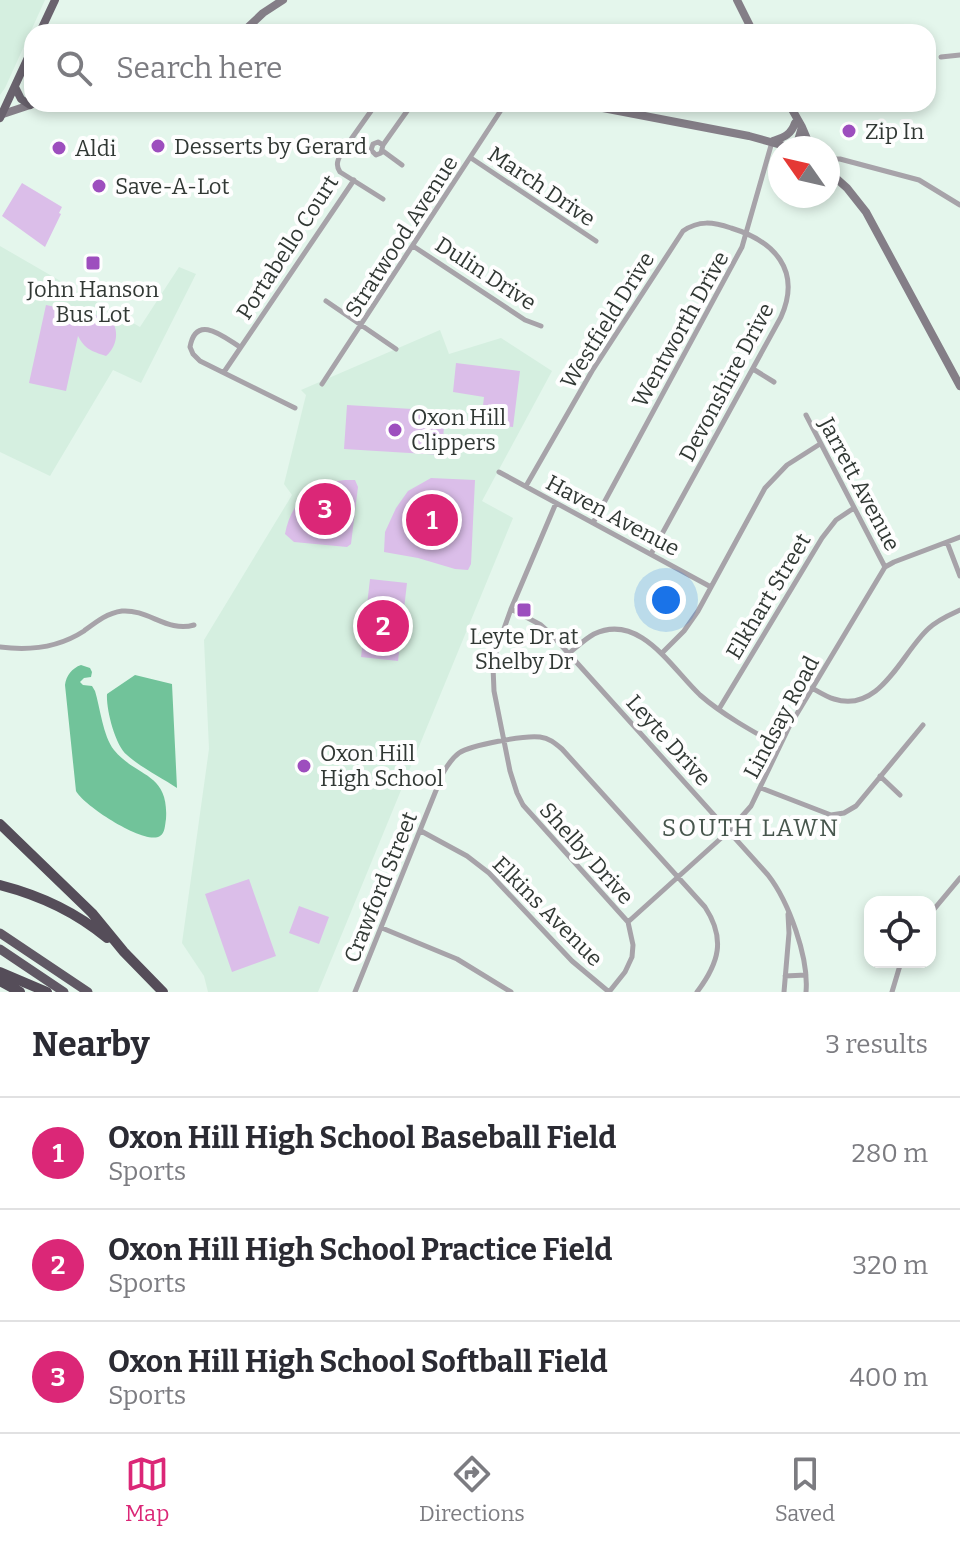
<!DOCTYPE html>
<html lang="en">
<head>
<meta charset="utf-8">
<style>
  :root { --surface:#fff; --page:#f2f2f3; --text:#2b2b33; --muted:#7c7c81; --line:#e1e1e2; --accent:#db2777 }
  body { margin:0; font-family:Bitter,serif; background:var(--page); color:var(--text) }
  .controls { position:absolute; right:24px; bottom:24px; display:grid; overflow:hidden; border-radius:16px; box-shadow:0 4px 12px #0003 }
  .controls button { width:72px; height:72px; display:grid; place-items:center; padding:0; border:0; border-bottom:2px solid var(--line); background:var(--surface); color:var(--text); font:40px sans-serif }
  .compass { position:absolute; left:768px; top:136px; width:72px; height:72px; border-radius:50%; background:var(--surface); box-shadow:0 4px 12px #0003; rotate:304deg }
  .you { position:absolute; left:666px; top:600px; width:28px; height:28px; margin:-20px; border:6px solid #fff; border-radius:50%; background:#1a73e8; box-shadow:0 0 0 12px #1a73e833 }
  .badge { display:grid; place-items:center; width:52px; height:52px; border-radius:50%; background:var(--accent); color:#fff; font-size:26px; font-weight:700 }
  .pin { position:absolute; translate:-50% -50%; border:4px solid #fff; box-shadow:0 2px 8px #0006 }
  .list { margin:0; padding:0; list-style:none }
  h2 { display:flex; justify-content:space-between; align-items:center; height:104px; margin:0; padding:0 32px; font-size:34px }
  h2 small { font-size:26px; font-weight:400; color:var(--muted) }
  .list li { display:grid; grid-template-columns:52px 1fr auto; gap:24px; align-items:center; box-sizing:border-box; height:112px; padding:0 32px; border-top:2px solid var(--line) }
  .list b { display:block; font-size:30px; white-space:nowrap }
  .list p { margin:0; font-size:26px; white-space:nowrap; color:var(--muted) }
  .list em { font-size:26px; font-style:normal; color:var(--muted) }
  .icon { flex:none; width:44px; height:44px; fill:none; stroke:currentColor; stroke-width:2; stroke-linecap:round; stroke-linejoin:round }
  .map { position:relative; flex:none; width:960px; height:992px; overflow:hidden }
  .search { position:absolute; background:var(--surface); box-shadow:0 4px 12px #0003; left:24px; right:24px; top:24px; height:88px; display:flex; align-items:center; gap:20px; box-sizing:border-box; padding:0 28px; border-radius:24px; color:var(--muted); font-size:30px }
  .sheet { height:440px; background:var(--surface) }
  nav { display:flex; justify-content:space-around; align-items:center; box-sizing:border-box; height:112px; border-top:2px solid var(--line); background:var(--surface); font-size:22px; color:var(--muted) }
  nav a { display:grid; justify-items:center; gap:4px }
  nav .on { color:var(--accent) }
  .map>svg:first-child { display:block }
  .built { fill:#d5efe0 }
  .green { fill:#dbbee9 }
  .water { fill:#71c39a }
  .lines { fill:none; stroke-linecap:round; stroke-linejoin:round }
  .minor { stroke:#a7a3a9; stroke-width:5 }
  .secondary { stroke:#847e87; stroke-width:8 }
  .primary { stroke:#6a636e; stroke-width:8 }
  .trunk { stroke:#605864; stroke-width:9 }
  .motorway { stroke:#554d59; stroke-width:10 }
  .poi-dot { fill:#9d4ebe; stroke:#fefefe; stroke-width:3 }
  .labels { text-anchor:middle; stroke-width:8; stroke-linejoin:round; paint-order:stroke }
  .poi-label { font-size:22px; fill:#313834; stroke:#fefefe; text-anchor:start }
  .street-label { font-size:22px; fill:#313834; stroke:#fefefe }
  .neighbourhood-label { font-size:24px; letter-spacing:2px; fill:#47564d; stroke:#fefefe }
</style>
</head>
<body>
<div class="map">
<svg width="960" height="992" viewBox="0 0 960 992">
  <rect width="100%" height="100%" fill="#e4f6ec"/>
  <path class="built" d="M0,0H45L5,88L0,95Z
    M0,246L140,327L179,267L196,274L141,383L113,370L50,476L0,452Z
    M440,330L449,354L501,338L552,371L482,501L513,518L318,992H208L204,976L182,943L209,749L204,640L292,495L284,484L306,395L301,390Z"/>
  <path class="green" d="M22,183L62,207L59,213L61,214L45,247L2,216Z
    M46,305L83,313L81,325L94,314L105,321L110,319C120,329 117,347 106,356C91,351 85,349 78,336L66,391L29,383Z
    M456,363L520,371L513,427L481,423L484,397L453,392Z
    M347,405L445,411L442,455L344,449Z
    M431,478L475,480L471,564L468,570L455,569L418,558L384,552L385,532L396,508L408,491Z
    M345,480H355L358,487L351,544L347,547L294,542L285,534C291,501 313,482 345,480Z
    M370,579L407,583L398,661L361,657Z
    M249,879L276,956L232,972L205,894Z
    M299,906L329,917L319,944L289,933Z"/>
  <path class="water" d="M81,665L90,668L92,672L91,677L84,678L80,682L83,685L92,686L95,691C100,707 103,736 114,750C137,778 169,772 166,819C165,825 165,833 160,836C145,846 83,805 76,791L65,685C66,676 72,668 81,665Z
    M135,675L172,684L177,788C162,778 140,767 127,755C115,745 106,709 107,694Z"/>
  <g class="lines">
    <path class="minor" d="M941,57L960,55
      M376,104L342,152C338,159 335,165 340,172L383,199
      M383,145L378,142L373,144L371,150L376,155L381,153L383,145L412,104
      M383,151L402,165
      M471,158L596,241
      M828,159H840L919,180L960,205
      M413,246L525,320L541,326
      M326,301L396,349
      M240,347C224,337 196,313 190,347L193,354L200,361L295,408
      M753,369L774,382
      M224,372L354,180
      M322,384L505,104
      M806,415L885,567
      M499,472L711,587
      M526,486L592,371L683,231C699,220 713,222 731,228C774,241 802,270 781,317L651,554
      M593,523L742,247L772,142
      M947,542L960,576
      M511,609L541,625L551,634L768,875C789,902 809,958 806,992
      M0,647C30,651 58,648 84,631C96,622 107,613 122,611C148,609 168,633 194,625
      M569,653C577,647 585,639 594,634C640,612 672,669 700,695C723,715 752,731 779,746
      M662,653L684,631L698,611L765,488L787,465L820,444
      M812,688C819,692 827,697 834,699C880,714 901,654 928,629C937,620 949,615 960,610
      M719,709L822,538L836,520L854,508
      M880,776L900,795
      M761,788L831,815L844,813L856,806L923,725
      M421,831L467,856L489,873L572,961L609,992L625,972L632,957L633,945L628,922L523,805L517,793L510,771L494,691L493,667L497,648L511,609L556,503
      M930,914L960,878
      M628,922L729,831L751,806L789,727L885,567L894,562L960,537
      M382,928L457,959L511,992
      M785,976L806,975
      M355,992L443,773C447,766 452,758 459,753C471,745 525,735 540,737C549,738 555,743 562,749L705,907C726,939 719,963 697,992
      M784,992L789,933L788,914
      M892,992L901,962"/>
    <path class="secondary" d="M737,0L753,32
      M243,32L263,13L283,0
      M582,104L749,136L792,148
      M789,104L802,127L797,144L792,148
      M0,115L33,104
      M802,127L811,148
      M773,141C784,137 791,135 795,123
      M828,171L847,188L866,212L960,386"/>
    <path class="primary" d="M40,32L55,0
      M15,87L21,99L30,105
      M0,118L32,49"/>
    <path class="trunk" d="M0,933L88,992
      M0,949L64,992"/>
    <path class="motorway" d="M0,824L92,913L124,952L163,992
      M0,885C39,895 76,912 107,938
      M0,972L47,992
      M0,981L20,992"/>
  </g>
  <g class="poi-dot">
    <circle cx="849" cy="131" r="8"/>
    <circle cx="158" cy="146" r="8"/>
    <circle cx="59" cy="148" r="8"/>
    <circle cx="99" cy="186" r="8"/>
    <rect x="85" y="255" width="16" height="16" rx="4"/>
    <circle cx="395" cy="430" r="8"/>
    <rect x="516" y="602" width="16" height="16" rx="4"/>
    <circle cx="304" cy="766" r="8"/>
  </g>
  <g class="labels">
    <g class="poi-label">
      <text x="865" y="139">Zip In</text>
      <text x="174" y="154">Desserts by Gerard</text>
      <text x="75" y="156">Aldi</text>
      <text x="115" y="194">Save-A-Lot</text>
      <text x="93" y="297" text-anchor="middle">John Hanson<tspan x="93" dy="25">Bus Lot</tspan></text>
      <text x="411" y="425">Oxon Hill<tspan x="411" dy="25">Clippers</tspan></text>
      <text x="524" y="644" text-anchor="middle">Leyte Dr at<tspan x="524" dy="25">Shelby Dr</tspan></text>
      <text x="320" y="761">Oxon Hill<tspan x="320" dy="25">High School</tspan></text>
    </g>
    <g class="street-label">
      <text transform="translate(542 186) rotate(34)" y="8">March Drive</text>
      <text transform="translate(401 236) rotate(-57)" y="8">Stratwood Avenue</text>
      <text transform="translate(287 247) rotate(-57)" y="8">Portabello Court</text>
      <text transform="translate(486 273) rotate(33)" y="8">Dulin Drive</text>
      <text transform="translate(607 320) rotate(-58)" y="8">Westfield Drive</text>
      <text transform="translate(680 329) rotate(-61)" y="8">Wentworth Drive</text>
      <text transform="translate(726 382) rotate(-62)" y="8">Devonshire Drive</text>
      <text transform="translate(860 484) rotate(62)" y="8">Jarrett Avenue</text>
      <text transform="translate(613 515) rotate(28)" y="8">Haven Avenue</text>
      <text transform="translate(768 596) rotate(-59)" y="8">Elkhart Street</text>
      <text transform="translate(781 717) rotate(-62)" y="8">Lindsay Road</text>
      <text transform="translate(669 740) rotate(48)" y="8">Leyte Drive</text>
      <text transform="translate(587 853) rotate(48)" y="8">Shelby Drive</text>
      <text transform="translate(380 887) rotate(-68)" y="8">Crawford Street</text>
      <text transform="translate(548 911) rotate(45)" y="8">Elkins Avenue</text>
    </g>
    <g class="neighbourhood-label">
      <text x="751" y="836">SOUTH LAWN</text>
    </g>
  </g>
</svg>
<div class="controls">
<button><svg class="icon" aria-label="locate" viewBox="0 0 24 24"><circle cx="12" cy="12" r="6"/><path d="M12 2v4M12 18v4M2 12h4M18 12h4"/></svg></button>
</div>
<svg class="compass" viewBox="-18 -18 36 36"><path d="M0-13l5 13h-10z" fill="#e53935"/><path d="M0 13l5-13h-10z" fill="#7c7c81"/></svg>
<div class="you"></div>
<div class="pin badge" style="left:432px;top:520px">1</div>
<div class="pin badge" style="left:383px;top:626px">2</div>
<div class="pin badge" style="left:325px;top:509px">3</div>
<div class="search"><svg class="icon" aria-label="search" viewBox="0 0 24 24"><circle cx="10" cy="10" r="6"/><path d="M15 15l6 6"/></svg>Search here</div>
</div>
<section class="sheet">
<h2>Nearby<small>3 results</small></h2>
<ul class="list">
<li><span class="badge">1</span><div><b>Oxon Hill High School Baseball Field</b><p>Sports</p></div><em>280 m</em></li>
<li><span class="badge">2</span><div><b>Oxon Hill High School Practice Field</b><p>Sports</p></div><em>320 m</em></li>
<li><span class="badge">3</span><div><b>Oxon Hill High School Softball Field</b><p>Sports</p></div><em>400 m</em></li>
</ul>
</section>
<nav>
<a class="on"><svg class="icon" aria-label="map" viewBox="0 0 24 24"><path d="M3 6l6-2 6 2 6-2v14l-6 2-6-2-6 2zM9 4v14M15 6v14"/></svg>Map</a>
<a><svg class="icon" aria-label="directions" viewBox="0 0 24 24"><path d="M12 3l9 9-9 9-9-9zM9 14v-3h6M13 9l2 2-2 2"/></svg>Directions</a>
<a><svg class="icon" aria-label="saved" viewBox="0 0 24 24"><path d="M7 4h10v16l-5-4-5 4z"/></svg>Saved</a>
</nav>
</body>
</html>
